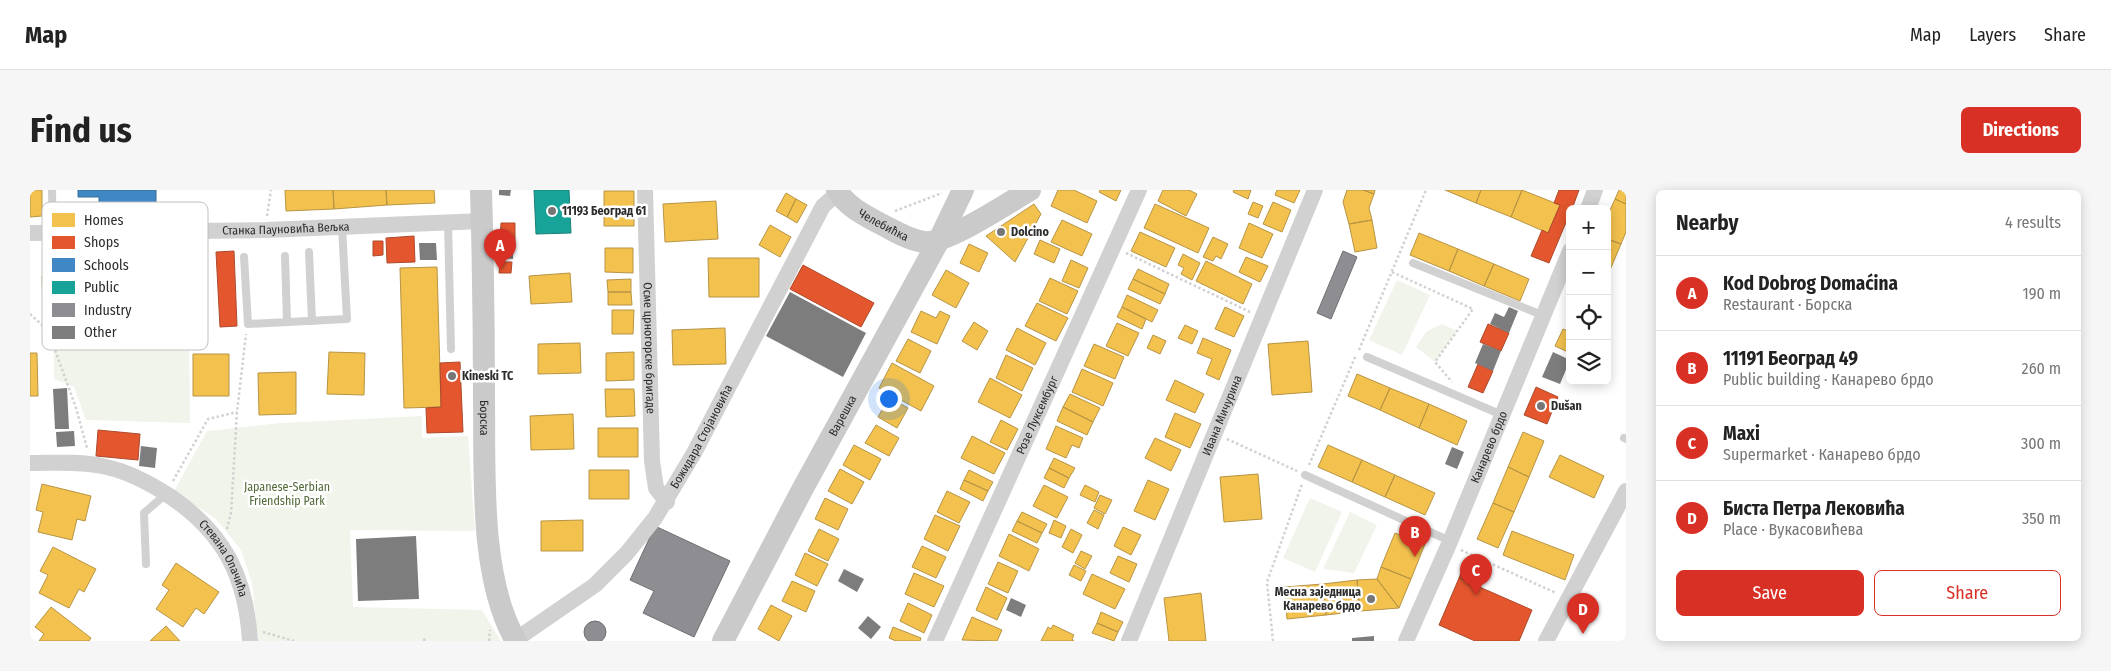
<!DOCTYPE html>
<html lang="en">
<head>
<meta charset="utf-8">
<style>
  :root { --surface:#fff; --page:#f6f6f6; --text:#222; --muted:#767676; --line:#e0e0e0; --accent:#d93025 }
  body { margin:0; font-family:"Fira Sans Condensed",sans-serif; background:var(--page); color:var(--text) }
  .controls { position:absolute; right:15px; top:15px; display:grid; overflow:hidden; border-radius:8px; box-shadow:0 2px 12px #0003 }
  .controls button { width:45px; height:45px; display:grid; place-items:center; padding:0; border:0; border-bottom:1px solid var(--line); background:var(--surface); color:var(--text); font:25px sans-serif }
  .you { position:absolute; left:858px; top:208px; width:18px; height:18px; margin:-12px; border:4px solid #fff; border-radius:50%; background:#1a73e8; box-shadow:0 0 0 8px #1a73e833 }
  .badge { display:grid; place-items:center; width:32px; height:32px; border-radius:50%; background:var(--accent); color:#fff; font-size:16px; font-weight:700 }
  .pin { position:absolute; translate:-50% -41px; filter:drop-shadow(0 1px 2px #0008) }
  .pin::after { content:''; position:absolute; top:26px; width:18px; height:15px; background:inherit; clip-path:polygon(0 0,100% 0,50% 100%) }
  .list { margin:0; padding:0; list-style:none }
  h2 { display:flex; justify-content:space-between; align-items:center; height:65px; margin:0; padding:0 20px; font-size:21px }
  h2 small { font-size:16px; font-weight:400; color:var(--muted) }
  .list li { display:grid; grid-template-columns:32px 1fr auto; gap:15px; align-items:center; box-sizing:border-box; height:75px; padding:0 20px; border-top:1px solid var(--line) }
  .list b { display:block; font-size:19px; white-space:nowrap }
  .list p { margin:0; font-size:16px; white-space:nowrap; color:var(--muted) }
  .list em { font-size:16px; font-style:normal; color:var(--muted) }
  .actions { display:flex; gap:10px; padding:15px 20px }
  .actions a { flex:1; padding:11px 0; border:1px solid var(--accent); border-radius:8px; text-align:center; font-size:18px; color:var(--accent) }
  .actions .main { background:var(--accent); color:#fff }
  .icon { flex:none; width:28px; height:28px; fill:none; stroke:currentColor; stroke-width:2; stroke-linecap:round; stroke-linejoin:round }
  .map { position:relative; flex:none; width:1596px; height:451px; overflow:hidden; border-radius:8px }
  header { display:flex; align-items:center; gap:30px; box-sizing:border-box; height:70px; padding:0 25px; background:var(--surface); border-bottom:1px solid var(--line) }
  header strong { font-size:24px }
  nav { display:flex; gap:28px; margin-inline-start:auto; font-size:18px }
  .intro { display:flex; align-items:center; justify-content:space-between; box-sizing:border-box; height:120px; padding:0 30px }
  h1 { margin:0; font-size:35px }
  .button { padding:12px 22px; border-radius:8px; background:var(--accent); color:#fff; font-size:18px; font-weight:700 }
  main { display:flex; gap:30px; padding:0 30px }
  aside { flex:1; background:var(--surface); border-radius:8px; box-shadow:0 2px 12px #0003 }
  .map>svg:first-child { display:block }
  .park { fill:#f0f4ea }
  .homes { fill:#f2c14e; stroke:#b79444 }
  .shops { fill:#e4572e; stroke:#ad4a2d }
  .schools { fill:#3f88c5; stroke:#396c97 }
  .public { fill:#17a398; stroke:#1d7f78 }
  .industry { fill:#8d8d92; stroke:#707073 }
  .building { fill:#7d7d7d }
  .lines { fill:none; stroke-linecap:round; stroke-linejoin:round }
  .path { stroke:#d1d1d1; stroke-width:2.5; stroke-dasharray:2.5 2.5; stroke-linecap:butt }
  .lane { stroke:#d1d1d1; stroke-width:8 }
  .street { stroke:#d1d1d1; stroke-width:16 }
  .secondary { stroke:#cacaca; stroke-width:22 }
  .poi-dot { fill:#767676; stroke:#fff; stroke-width:2 }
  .labels { text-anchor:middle; stroke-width:5; stroke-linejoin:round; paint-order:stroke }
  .poi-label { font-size:12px; font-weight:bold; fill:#2c2c2c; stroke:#fff; text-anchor:start }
  .street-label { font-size:12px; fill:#2c2c2c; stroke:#fff }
  .park-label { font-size:12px; fill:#526939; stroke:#fff }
  .key { fill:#fff; stroke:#c0c0c0; stroke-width:1 }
  .key-label { font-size:14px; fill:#2c2c2c }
</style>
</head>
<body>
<header>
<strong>Map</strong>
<nav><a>Map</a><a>Layers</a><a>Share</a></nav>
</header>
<div class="intro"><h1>Find us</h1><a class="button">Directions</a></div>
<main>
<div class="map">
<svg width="1596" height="451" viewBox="0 0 1596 451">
  <rect width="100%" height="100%" fill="#fff"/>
  <path class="park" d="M1367,90L1400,105L1372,165L1339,150Z
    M159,126L160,233L56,230L44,197L24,189L23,128Z
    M1412,134L1427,141L1405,172L1386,157L1396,142Z
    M392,226V248L438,246L445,341L320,340L323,417L452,420L471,451H228L222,393L211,360L186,329L144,301L177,241L251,233Z
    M1280,308L1312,322L1285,382L1253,368Z
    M1320,322L1347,335L1324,383L1293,379Z"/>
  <path class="homes" d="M0,0H12V26L0,27Z
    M255,0H303L304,19L256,21Z
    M303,0H356L357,15L304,19Z
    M356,0H404L405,13L357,15Z
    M1028,0H1044L1067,11L1057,33L1021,16Z
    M1070,0H1091L1086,11L1069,2Z
    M1133,0H1159L1167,4L1156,26L1128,11Z
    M1204,0H1221L1218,9L1203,2Z
    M1247,0H1270L1264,13L1245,5Z
    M1317,0H1333L1344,4L1339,18L1342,30L1319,34L1313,12Z
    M1333,0H1345L1344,4Z
    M1415,0H1451L1446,13Z
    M1451,0H1492L1481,27L1446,13Z
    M1492,0L1530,15L1518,43L1481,27Z
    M1589,0H1596V14L1585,9Z
    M574,1H604V36H574Z
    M756,3L766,9L757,27L746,21Z
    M766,9L777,15L767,33L757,27Z
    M1585,9L1596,14V42L1591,54L1577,49V27Z
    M686,11L688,49L635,52L633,14Z
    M1223,12L1233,16L1228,28L1218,24Z
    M1243,12L1261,20L1252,42L1233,34Z
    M1004,14L1011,24L985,72L956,46Z
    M1125,14L1179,38L1168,63L1114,38Z
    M1032,30L1062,44L1052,66L1021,52Z
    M1342,30L1347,58L1325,62L1319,34Z
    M1219,33L1243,44L1232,68L1209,58Z
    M740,35L761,47L750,67L729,55Z
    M1110,42L1145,58L1136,77L1101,61Z
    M1389,43L1428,59L1419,81L1380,65Z
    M1183,47L1198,54L1191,69L1186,66L1183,71L1173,67Z
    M1577,49L1591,54L1577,87Z
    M1010,50L1030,59L1024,73L1004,64Z
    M939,54L958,63L949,82L930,73Z
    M575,58H603V83L575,82Z
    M1428,59L1464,74L1454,96L1419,81Z
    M1153,64L1170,73L1162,90L1151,84L1154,78L1148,75Z
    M1216,67L1238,76L1230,92L1209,82Z
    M678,68H729V107H679Z
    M1041,70L1058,78L1049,98L1032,91Z
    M1176,71L1222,94L1213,114L1166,91Z
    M1464,74L1499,89L1490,111L1454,96Z
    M407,77L411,217L374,218L370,78Z
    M1108,79L1139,94L1135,104L1103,89Z
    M916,80L939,93L926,118L902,105Z
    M540,83L542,112L501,114L499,86Z
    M58,84L59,118L13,119L12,86Z
    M1020,88L1048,101L1037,124L1009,111Z
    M601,89V102H578L577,90Z
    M1103,89L1135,104L1130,114L1098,99Z
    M578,102H601L602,115H578Z
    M1097,105L1128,120L1122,132L1092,117Z
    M1007,113L1038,128L1026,151L995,136Z
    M1092,117L1116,129L1112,139L1087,127Z
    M1195,117L1214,126L1204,147L1185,139Z
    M582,120H604L603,144H582Z
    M891,121L906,128L910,121L920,126L907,154L881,142Z
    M944,132L958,141L947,160L932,151Z
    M1087,133L1109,143L1098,166L1076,156Z
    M1155,135L1168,141L1162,154L1148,148Z
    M695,138L696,174L643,175L642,140Z
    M987,138L1016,153L1005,175L976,160Z
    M1533,139L1540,142V163L1525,156Z
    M1123,145L1136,151L1130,164L1117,158Z
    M1173,148L1201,160L1189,190L1176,184L1182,169L1167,163Z
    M878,149L901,161L890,183L866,171Z
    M1278,151L1282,202L1242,205L1238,154Z
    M550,153L551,183L508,184V154Z
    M1064,154L1094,167L1085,189L1054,176Z
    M299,162L335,163L334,205L297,204Z
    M604,162V190L576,191V163Z
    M0,163H7L8,206H0Z
    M163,164H199V206H163Z
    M976,165L1003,178L992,201L966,188Z
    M862,173L904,196L891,221L849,198Z
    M1052,179L1083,193L1073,216L1042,202Z
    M266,182V224L229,225L228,183Z
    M1327,184L1360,198L1350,220L1318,206Z
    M960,188L992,205L980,228L948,212Z
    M1145,190L1174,204L1165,223L1136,210Z
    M1360,198L1399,214L1389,238L1350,220Z
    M575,199H604L605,226L576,227Z
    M1040,204L1070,218L1063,232L1033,217Z
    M859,207L878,218L867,238L848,227Z
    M1399,214L1437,231L1427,255L1389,238Z
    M1033,217L1063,232L1057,245L1027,231Z
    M1145,223L1171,234L1160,258L1135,247Z
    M543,224L544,259L501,260L500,226Z
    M971,230L988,239L977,260L960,252Z
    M846,235L869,248L859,266L835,253Z
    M1026,236L1053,248L1049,258L1042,255L1036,268L1016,259Z
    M568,238H608V267H568Z
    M1493,242L1514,251L1499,287L1478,277Z
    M942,246L975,263L964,284L931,268Z
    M1125,248L1151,260L1141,281L1115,268Z
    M824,255L851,269L840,290L813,275Z
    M1298,255L1332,270L1322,292L1288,277Z
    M1530,265L1574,286L1564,308L1519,287Z
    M1024,268L1045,278L1039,288L1019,278Z
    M1332,270L1365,285L1355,307L1322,292Z
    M1478,277L1499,287L1484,322L1463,313Z
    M1019,278L1039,288L1034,298L1014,288Z
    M810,279L834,292L822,314L798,301Z
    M559,280H599V309H559Z
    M939,280L963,292L958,301L934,290Z
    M1228,284L1232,329L1194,332L1190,287Z
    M1365,285L1405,303L1395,325L1355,307Z
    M934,290L958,301L953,311L930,299Z
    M1118,290L1139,299L1125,330L1104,321Z
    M12,294L61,306L55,331L47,329L42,350L8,342L13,322L6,320Z
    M1014,295L1038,307L1027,328L1003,316Z
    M1055,295L1069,302L1065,312L1050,305Z
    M917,301L940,312L929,333L907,322Z
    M1070,305L1082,310L1075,324L1064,318Z
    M795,308L818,319L808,340L785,329Z
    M1463,313L1484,322L1468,358L1447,349Z
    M1064,320L1074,325L1068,339L1057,333Z
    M992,322L1017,334L1012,343L987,331Z
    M905,325L930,336L918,361L894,349Z
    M553,330V361H511V331Z
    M1024,330L1036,336L1031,348L1019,343Z
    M987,331L1012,343L1007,353L982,341Z
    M1093,337L1111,345L1101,365L1084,356Z
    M789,339L809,349L798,371L778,361Z
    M1041,339L1052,345L1043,363L1032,357Z
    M1482,341L1544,365L1535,390L1473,365Z
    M1365,343L1395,354L1381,389L1351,377Z
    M979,344L1009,359L999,381L969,366Z
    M892,356L916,367L906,388L882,377Z
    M23,357L66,379L54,402L49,399L39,418L9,403L18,385L10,381Z
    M1051,361L1062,366L1055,379L1045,373Z
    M775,363L798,374L787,396L765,385Z
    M1088,366L1107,374L1099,392L1080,383Z
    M968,372L988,381L978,403L958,394Z
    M146,373L189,402L174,424L166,418L153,437L126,419L139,400L132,395Z
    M1044,375L1056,381L1051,391L1039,385Z
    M1351,377L1381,389L1369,418L1347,389Z
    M884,383L914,396L904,417L875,404Z
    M1062,384L1095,399L1085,419L1053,404Z
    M1347,389L1369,418L1330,421L1327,390Z
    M1327,390L1330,421L1296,425L1293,394Z
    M762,391L785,401L776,422L752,411Z
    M1293,394L1296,425L1257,429L1254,397Z
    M956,397L977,408L967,430L946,420Z
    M1171,403L1176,451H1139L1134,408Z
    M878,413L902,425L894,443L870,431Z
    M741,415L762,426L749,451L728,439Z
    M21,417L61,448L59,451H9L14,444L5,437Z
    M1071,422L1093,432L1088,442L1067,433Z
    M942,427L972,440L967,451L932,450Z
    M1067,433L1088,442L1084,451L1062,443Z
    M1023,435L1044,445L1042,449L1044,451H1011L1018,437L1021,439Z
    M136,436L150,451H120Z
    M863,437L891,448L890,451H866L859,448Z"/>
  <path class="shops" d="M1529,0H1549L1542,19H1540V23L1519,73L1501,66L1512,40L1518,43L1530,15L1524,13Z
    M471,33H485V51H470Z
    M384,46L385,72L357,73L356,48Z
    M343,51H353V65L343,66Z
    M204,61L207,136L190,137L186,62Z
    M470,72H482L481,83H469Z
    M773,75L844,113L831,137L760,99Z
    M1458,134L1479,143L1471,161L1450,152Z
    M430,172L433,242L397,243L396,218L411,217L410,173Z
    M1448,174L1463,181L1453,203L1438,197Z
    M1506,197L1528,207L1517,234L1494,225Z
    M68,240L110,244L108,270L66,266Z
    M1435,372L1444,376L1438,391L1429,388Z
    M1429,388L1502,420L1489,451H1445L1409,435Z"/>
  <path class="schools" d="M48,0H126V16L69,18V7H48Z"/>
  <path class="public" d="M504,0H539L541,43L506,44Z"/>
  <path class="industry" d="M1313,61L1327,67L1301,129L1287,123Z
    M625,336L700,371L664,447L613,423L624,401L600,390Z
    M554 442a11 11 0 1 1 22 0a11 11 0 1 1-22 0Z"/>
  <path class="building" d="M469,0H481L480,6L469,5Z
    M389,53H406L407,70H390Z
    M470,56L483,57V69L470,68Z
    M760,102L836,143L813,187L736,146Z
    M1479,117L1488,121L1479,143L1460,134L1465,123L1474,127Z
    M1453,154L1471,161L1463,181L1445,173Z
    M1523,162L1540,170L1530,194L1512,187Z
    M37,198L39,239H25L23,199Z
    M44,241L45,256L27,257L26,242Z
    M111,256L127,258L125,278L109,276Z
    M1422,257L1434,262L1427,279L1415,274Z
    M386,346L389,409L328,411L326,349Z
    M814,379L834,389L827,402L808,391Z
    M981,408L996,415L991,427L976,420Z
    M838,426L851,437L841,449L828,438Z
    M1344,446V451H1322V448Z"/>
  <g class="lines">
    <path class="path" d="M865,21L912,3
      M237,26L241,0
      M1096,63L1220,122
      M1362,82L1443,119L1405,172L1422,192
      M0,124L11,134L20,146L46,218L57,258
      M1329,160L1396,0
      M1197,249L1267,281
      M1279,275L1326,165
      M143,291L178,229L207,222
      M197,339L201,323L207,222L216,144
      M1431,360L1526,403
      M233,442L264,451
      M394,451L395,447
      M459,451L460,440
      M1243,451L1237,392L1272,294"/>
    <path class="lane" d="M22,0L23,43
      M418,32L421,159
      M279,62L282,131
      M255,66L257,132
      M214,67L218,134L317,129L312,37
      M1383,73L1512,125
      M1337,167L1472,225
      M1594,248L1596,249
      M1275,285L1420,351
      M116,374L114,323L136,304"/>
    <g class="street">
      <path id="s1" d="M615,0L622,271L626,298L637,312"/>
      <path d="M1558,19L1565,0"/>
      <path id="s2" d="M0,43L236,40L452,31"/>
      <path id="s3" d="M0,273C24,273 49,271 72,276C98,281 120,293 141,307C195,344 216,387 220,451"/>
      <path id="s4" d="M485,450L565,395L597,363L625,328L664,263L793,16L808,3"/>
      <path id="s5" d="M905,451L1109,0"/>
      <path id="s6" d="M1099,451L1285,0"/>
      <path id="s7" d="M1376,451L1419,354L1540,61"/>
      <path d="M1516,451L1596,301"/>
    </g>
    <g class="secondary">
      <path id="s8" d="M451,0C453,70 454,139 454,209C455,281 449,388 486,451"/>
      <path id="s9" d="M807,0C815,15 834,25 849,33C863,40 878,50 894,52C915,55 980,12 1000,0"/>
      <path id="s10" d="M693,451L772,300L909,50L933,0"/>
    </g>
  </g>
  <g class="poi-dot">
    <circle cx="522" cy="21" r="5"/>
    <circle cx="971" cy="42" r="5"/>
    <circle cx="422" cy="186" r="5"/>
    <circle cx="1511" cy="216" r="5"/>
    <circle cx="1341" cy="409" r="5"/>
  </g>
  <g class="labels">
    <g class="poi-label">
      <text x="532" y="25">11193 Београд 61</text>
      <text x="981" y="46">Dolcino</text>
      <text x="432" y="190">Kineski TC</text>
      <text x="1521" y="220">Dušan</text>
      <text x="1331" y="406" text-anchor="end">Месна заједница<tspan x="1331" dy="14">Канарево брдо</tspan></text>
    </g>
    <g class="street-label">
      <text dy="4" stroke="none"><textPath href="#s9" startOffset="59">Челебићка</textPath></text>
      <text dy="4" stroke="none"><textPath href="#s2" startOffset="256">Станка Пауновића Вељка</textPath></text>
      <text dy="4" stroke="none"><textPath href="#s1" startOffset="158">Осме црногорске бригаде</textPath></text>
      <text dy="4" stroke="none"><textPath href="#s10" startOffset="255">Варешка</textPath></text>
      <text dy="4" stroke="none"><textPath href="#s6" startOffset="244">Ивана Мичурина</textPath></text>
      <text dy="4" stroke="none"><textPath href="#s5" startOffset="248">Розе Луксембург</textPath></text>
      <text dy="4" stroke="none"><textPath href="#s8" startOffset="228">Борска</textPath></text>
      <text dy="4" stroke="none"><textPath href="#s4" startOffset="281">Божидара Стојановића</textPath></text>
      <text dy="4" stroke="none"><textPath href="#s7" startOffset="211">Канарево брдо</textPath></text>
      <text dy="4" stroke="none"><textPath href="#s3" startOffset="231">Стевана Опачића</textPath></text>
    </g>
    <g class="park-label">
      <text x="257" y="301">Japanese-Serbian<tspan x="257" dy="14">Friendship Park</tspan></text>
    </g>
  </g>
  <rect x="12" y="12" width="166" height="148" rx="8" class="key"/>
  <rect x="22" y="23" width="23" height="14" fill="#f2c14e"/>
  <rect x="22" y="46" width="23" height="13" fill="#e4572e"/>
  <rect x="22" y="68" width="23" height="14" fill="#3f88c5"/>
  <rect x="22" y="91" width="23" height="13" fill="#17a398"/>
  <rect x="22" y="113" width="23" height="14" fill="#8d8d92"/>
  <rect x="22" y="136" width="23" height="13" fill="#7d7d7d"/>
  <g class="key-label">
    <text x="54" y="35">Homes</text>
    <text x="54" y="57">Shops</text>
    <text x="54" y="80">Schools</text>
    <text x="54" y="102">Public</text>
    <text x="54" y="125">Industry</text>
    <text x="54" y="147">Other</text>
  </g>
</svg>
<div class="controls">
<button>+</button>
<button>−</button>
<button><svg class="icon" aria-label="locate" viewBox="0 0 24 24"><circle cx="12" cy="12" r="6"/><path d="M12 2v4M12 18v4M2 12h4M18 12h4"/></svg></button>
<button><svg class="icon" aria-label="layers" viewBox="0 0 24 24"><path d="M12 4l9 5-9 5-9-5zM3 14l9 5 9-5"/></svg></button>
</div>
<div class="you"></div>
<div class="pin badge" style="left:470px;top:80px">A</div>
<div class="pin badge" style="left:1385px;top:367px">B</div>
<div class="pin badge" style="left:1446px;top:405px">C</div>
<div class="pin badge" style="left:1553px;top:444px">D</div>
</div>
<aside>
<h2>Nearby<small>4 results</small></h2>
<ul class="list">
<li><span class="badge">A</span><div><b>Kod Dobrog Domaćina</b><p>Restaurant · Борска</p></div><em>190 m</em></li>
<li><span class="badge">B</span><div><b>11191 Београд 49</b><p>Public building · Канарево брдо</p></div><em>260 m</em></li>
<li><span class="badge">C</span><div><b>Maxi</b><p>Supermarket · Канарево брдо</p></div><em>300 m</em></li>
<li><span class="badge">D</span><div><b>Биста Петра Лековића</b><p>Place · Вукасовићева</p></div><em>350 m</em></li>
</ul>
<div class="actions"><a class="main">Save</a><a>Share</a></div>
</aside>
</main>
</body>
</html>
